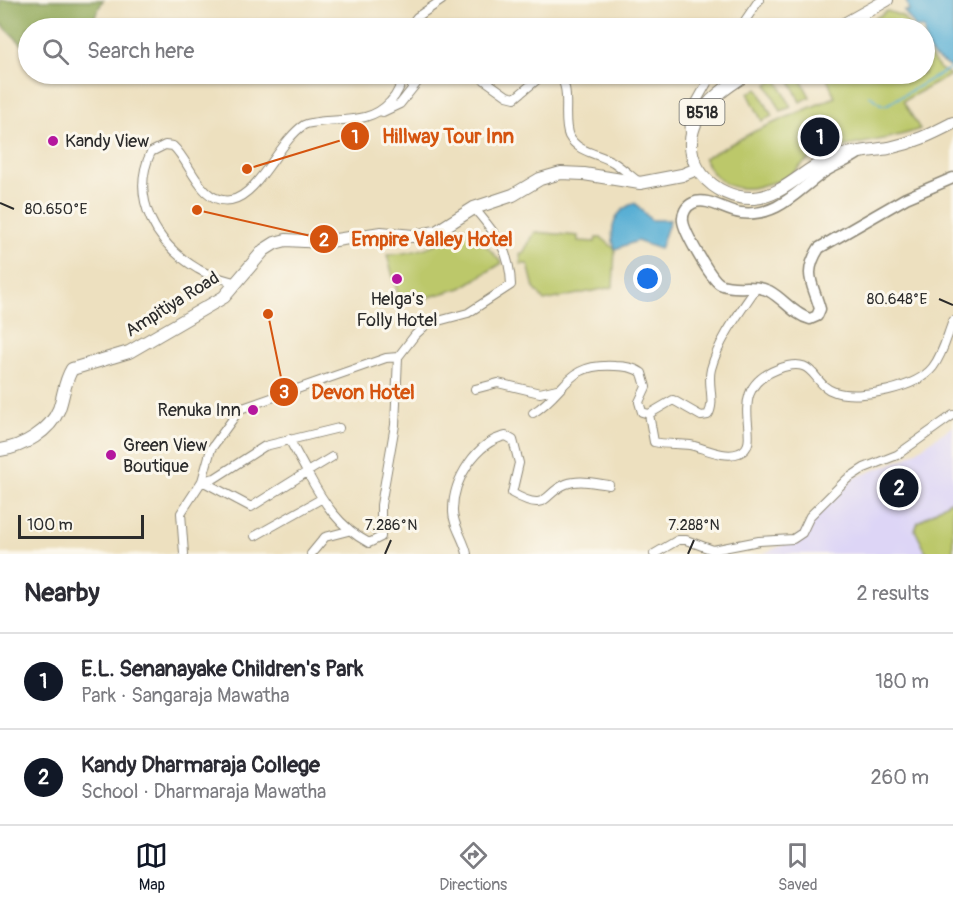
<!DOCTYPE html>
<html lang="en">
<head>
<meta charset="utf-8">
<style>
  :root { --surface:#fff; --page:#f2f2f3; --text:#2b2b33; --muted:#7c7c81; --line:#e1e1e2; --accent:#111827 }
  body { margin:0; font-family:Pangolin,sans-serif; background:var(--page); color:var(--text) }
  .scale { position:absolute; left:18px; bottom:15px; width:126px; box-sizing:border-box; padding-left:6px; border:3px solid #2b2b2b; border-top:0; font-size:16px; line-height:21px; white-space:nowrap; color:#2b2b2b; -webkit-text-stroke:4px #fbf7ec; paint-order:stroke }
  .you { position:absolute; left:648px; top:279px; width:21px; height:21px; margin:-15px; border:4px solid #fff; border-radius:50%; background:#1a73e8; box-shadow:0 0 0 9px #1a73e833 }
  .badge { display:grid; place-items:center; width:39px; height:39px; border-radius:50%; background:var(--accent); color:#fff; font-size:20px; font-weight:700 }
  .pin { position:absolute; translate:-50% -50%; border:3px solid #fff; box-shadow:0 2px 6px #0006 }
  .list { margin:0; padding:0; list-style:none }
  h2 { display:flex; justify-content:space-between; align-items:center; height:78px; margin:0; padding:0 24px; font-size:26px }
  h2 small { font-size:20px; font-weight:400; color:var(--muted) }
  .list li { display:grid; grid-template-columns:39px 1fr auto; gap:18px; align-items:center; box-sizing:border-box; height:96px; padding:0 24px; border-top:2px solid var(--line) }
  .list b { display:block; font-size:22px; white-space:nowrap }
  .list p { margin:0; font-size:20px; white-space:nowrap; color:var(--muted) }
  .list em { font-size:20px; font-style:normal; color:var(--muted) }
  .icon { flex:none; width:33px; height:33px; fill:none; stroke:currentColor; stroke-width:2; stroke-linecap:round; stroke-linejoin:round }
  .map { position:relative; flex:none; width:953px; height:554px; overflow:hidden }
  .search { position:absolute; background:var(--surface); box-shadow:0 2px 4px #0004; left:18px; right:18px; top:18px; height:66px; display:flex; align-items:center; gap:15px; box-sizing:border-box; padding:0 21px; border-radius:33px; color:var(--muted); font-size:22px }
  .sheet { height:270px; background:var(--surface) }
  nav { display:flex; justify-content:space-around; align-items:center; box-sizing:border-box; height:84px; border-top:2px solid var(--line); background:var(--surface); font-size:16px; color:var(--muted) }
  nav a { display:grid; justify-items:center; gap:3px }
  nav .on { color:var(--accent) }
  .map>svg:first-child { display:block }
  .built { fill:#ddd5f6 }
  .green { fill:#bcc86a; stroke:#747a4a; stroke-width:1.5 }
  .forest { fill:#95ac5e; stroke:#606c44; stroke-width:1.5 }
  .water { fill:#58afd4; stroke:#426d80; stroke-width:1.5 }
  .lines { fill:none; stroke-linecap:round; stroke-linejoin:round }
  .stream { stroke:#58afd4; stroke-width:2 }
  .street-casing { stroke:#8c8675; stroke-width:10 }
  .secondary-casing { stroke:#8c8675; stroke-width:13 }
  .primary-casing { stroke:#8c8675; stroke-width:14 }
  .street { stroke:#fff; stroke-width:8 }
  .secondary { stroke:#fff; stroke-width:10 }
  .primary { stroke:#fff; stroke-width:12 }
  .ticks { fill:none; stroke:#2b2b2b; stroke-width:2 }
  .poi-dot { fill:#b5179e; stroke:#fbf7ec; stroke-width:2 }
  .labels { text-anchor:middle; stroke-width:6; stroke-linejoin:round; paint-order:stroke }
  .shield { fill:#fbf7ec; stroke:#696865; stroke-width:1.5 }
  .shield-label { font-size:16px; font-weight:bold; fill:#2b2b2b }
  .poi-label { font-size:18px; fill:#2b2b2b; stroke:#fbf7ec; text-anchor:start }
  .street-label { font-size:18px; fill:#2b2b2b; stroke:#fbf7ec }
  .ticks-label { font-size:15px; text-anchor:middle; fill:#2b2b2b; stroke:#fbf7ec; stroke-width:6; stroke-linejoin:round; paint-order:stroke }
  .leader { fill:none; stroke:#d5540f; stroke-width:2 }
  .callout-dot { fill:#d5540f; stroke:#fbf7ec; stroke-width:2 }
  .mark-label { font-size:18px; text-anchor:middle; font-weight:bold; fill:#fff }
  .callout-label { font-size:20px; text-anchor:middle; font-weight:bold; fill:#d5540f; stroke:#fbf7ec; stroke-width:6; stroke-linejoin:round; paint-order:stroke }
</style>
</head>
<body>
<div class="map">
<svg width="953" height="554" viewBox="0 0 953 554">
  <rect width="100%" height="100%" fill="#fbf7ec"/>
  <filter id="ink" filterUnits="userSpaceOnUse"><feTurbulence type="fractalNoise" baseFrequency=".0167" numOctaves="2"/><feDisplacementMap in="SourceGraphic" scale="12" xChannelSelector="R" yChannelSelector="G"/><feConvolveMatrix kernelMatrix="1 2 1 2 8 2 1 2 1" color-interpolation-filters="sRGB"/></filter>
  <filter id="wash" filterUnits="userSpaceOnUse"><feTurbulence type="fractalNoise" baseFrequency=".008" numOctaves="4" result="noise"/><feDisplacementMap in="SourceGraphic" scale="24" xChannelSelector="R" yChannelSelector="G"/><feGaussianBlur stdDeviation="1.35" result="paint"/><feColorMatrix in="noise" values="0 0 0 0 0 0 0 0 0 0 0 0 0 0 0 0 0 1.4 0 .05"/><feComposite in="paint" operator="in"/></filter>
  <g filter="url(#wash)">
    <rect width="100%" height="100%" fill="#ede0bf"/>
    <path class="built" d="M953,426V499L918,522L915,530L927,554H762L793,541L854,478L906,458Z"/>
    <path class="green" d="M887,11L902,16L911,28H859Z
      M925,50L940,69L951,75L903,101L920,129C888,141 854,142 822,153C806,158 798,170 784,179C779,182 773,182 767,184C738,194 717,187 704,158L755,131L835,97L825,74H924Z
      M787,74H798L810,97L800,102Z
      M777,79L791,107L781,111L767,84Z
      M758,89L772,116L762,121L748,93Z
      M461,228L471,229L502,263L461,288L401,305L387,255C419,252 434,248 461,228Z
      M535,232L578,236V241L595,242L596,238H602L615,249L613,287L544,301L534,288L528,264H521L520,253H523Z
      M953,499V554H927L915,530L918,522Z"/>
    <path class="forest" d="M0,0H103L89,28H28V50L0,23Z"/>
    <path class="water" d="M906,0H953V68C933,59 924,51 924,28H916L904,11H909Z
      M635,203L651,220H670L660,249L637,241L615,249C608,229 615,209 635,203Z"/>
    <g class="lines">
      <path class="stream" d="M869,95L882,105H886L952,67"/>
    </g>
  </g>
  <g filter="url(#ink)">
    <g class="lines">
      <defs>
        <path id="street" d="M408,28L417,17L442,0
          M740,28L759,0
          M476,74L507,96L515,98L544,74
          M556,74C574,85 561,118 569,136C578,153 598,153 613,162C622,168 630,175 639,182
          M383,112L400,104L424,74
          M690,134L689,115L712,74
          M237,283C224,279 209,276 198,269C157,245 129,199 151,152L165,145L173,146C191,162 200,205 231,200C259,195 279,141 304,125C308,123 313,123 317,122C344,118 370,124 390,102C397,95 402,84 402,74
          M475,389L498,383L540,393L557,389
          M533,413C568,391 565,363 615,366C625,366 634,367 642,373L646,387L639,402L642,412L649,414L673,400L701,416L708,415C716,402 707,384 711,369C719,339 740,312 757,287
          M649,414L654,442C666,445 678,443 690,445C704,448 725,459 739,453C767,443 720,391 778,369C817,354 811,385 835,392C860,400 917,388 933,367C943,354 947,336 953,321
          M289,439L307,472L332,457
          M202,481L251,507L307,472C323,502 339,527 369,543L381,537V505L395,425L398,357L415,335L427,324L468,313L511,285C510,250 496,234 474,208
          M202,481L215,478L265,446L339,428
          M255,536L321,499
          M184,554L181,513L202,481L211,449L240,409L386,358L398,357
          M311,554L325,537L348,531
          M467,554C465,541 452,524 453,510C453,480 476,442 506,436L513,440L519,463L512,493C549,514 543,493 566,484C579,479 596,483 609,485
          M654,554L678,540H686L713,550L759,541L793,539L802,533L810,516L847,479L864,468L897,455L953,415"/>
        <path id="secondary" d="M860,152C849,161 836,164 824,172C796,191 779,217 741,213C727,212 707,196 693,203C686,206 682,214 683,221C684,232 711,279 720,284C734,291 753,283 769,291C784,299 794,315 810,319L817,316L820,309C813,283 802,275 819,248L906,198L953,178"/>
        <path id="primary" d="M837,28L887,0
          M747,74C728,86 708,99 697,120C676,160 713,200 754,198C782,196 802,171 827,160C846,152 869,151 889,148C913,143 932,134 953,123
          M0,450C23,447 50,431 59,409C64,395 64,382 72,369L129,352L224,297L264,250L275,243L286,240L323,242L381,233L413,236L436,232L474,208L513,195L540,179L561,173L584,174L640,183L682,175L697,169"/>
      </defs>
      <use href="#street" class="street-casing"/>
      <use href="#secondary" class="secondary-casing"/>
      <use href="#primary" class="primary-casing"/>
      <use href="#street" class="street"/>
      <use href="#secondary" class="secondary"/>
      <use href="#primary" class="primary"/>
    </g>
  </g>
  <path class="ticks" d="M0,203L14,209M939,299L953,305M385,554L391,540M688,554L694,540"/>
  <g class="poi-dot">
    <circle cx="53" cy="141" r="6"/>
    <circle cx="397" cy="279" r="6"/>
    <circle cx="253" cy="410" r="6"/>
    <circle cx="111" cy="455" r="6"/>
  </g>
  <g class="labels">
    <rect class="shield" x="679.5" y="99" width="45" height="26" rx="4.5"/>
    <g class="shield-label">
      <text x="702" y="118">B518</text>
    </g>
    <g class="poi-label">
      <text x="65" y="147">Kandy View</text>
      <text x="397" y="305" text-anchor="middle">Helga's<tspan x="397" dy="21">Folly Hotel</tspan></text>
      <text x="241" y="416" text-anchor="end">Renuka Inn</text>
      <text x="123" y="451">Green View<tspan x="123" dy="21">Boutique</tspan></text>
    </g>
    <g class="street-label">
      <text transform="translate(172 304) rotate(-32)" y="6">Ampitiya Road</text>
    </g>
  </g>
  <g class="ticks-label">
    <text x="56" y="214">80.650°E</text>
    <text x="897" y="304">80.648°E</text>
    <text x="391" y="530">7.286°N</text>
    <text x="694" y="530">7.288°N</text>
  </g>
  <path class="leader" d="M247 169L355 136M197 210L324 239M268 314L284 392"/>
  <g class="callout-dot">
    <circle cx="247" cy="169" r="6"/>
    <circle cx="197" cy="210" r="6"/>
    <circle cx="268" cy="314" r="6"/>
    <circle cx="355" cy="136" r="15"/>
    <circle cx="324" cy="239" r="15"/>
    <circle cx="284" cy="392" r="15"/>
  </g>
  <g class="mark-label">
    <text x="355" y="143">1</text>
    <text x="324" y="246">2</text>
    <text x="284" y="398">3</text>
  </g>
  <g class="callout-label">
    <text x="448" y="143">Hillway Tour Inn</text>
    <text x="432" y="246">Empire Valley Hotel</text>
    <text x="363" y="399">Devon Hotel</text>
  </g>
</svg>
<div class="scale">100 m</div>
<div class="you"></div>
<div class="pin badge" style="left:820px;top:137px">1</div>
<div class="pin badge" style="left:899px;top:488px">2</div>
<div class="search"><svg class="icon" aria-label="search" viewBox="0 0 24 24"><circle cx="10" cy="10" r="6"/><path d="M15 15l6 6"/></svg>Search here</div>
</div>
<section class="sheet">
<h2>Nearby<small>2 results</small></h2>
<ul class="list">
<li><span class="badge">1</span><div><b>E.L. Senanayake Children's Park</b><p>Park · Sangaraja Mawatha</p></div><em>180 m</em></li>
<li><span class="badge">2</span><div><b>Kandy Dharmaraja College</b><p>School · Dharmaraja Mawatha</p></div><em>260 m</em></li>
</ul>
</section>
<nav>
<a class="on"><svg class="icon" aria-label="map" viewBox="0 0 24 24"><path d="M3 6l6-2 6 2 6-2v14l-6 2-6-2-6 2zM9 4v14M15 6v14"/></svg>Map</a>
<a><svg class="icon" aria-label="directions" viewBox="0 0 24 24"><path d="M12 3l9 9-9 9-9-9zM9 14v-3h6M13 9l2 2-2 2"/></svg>Directions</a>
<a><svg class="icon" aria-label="saved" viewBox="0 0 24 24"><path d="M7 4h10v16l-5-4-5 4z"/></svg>Saved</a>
</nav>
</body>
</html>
